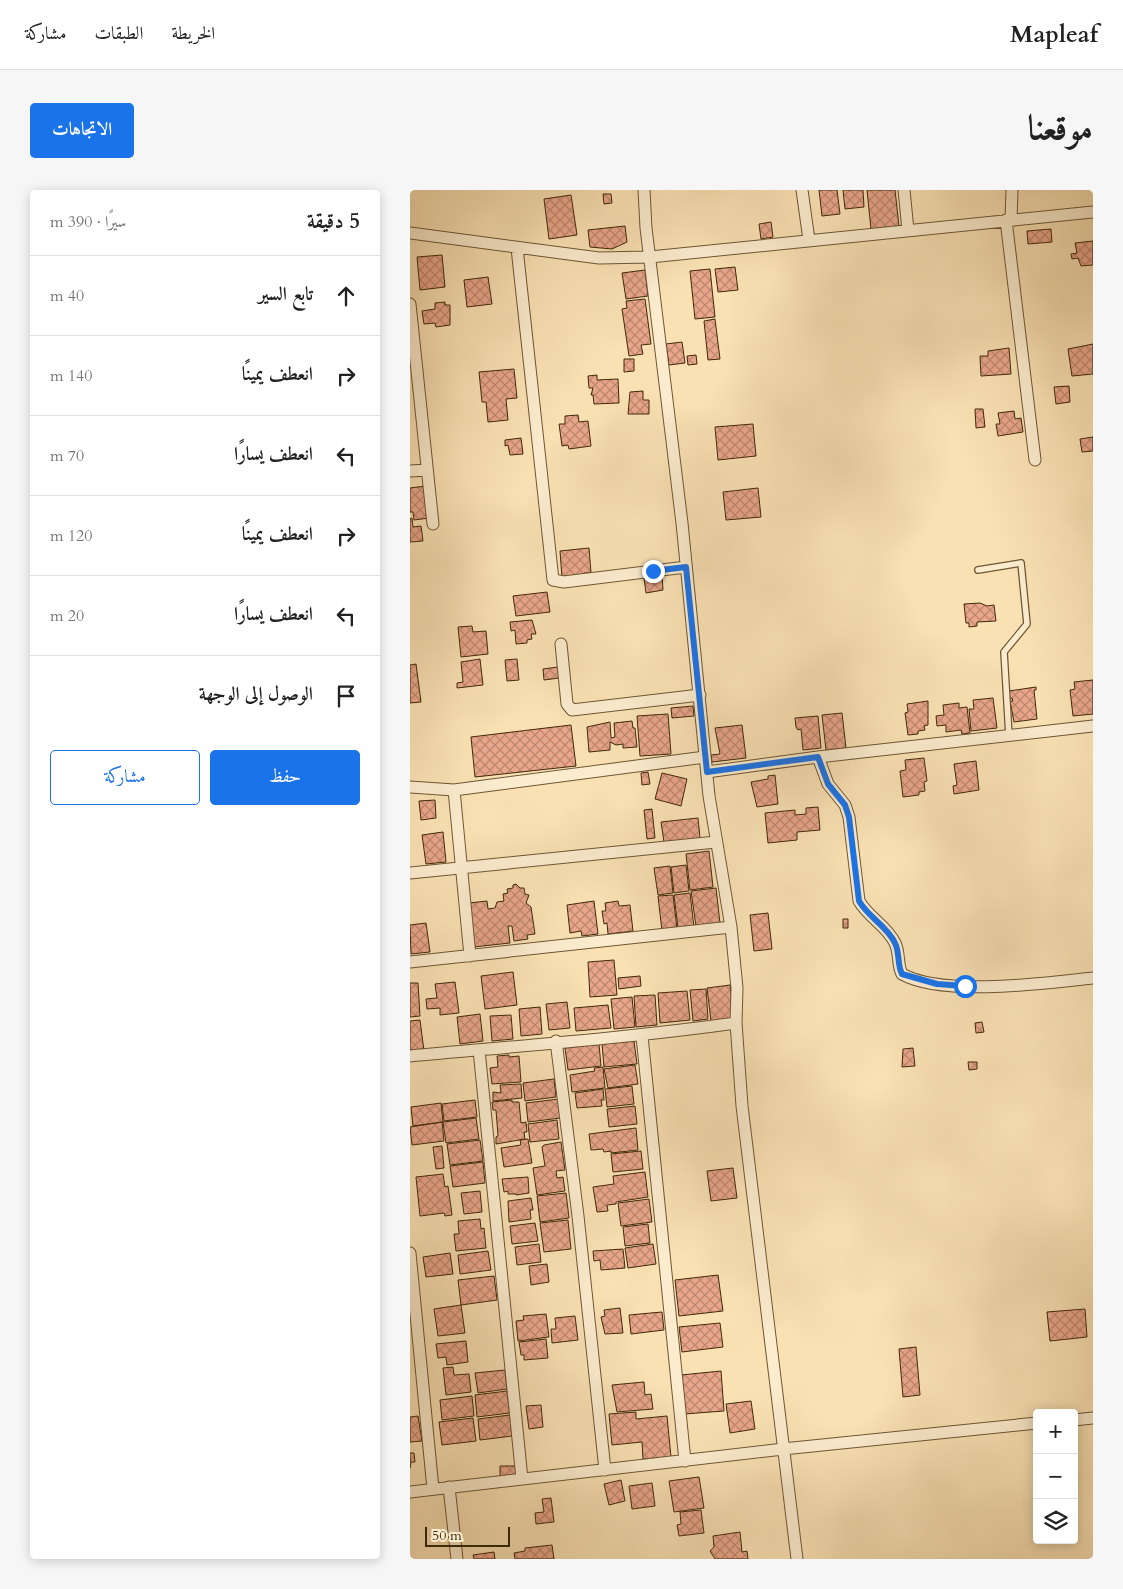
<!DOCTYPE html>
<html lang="ar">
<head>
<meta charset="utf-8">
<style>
  :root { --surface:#fff; --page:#f6f6f6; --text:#222; --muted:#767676; --line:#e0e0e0; --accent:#1a73e8 }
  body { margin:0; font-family:Cardo,Amiri,serif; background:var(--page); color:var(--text); direction:rtl }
  .controls { position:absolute; right:15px; bottom:15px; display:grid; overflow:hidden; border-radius:5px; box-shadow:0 2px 12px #0003 }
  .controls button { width:45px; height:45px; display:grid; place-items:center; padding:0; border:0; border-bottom:1px solid var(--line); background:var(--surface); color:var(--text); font:25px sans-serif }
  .scale { position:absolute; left:15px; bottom:12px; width:85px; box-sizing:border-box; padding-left:5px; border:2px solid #40280a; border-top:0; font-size:14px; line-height:18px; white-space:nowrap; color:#40280a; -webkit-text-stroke:4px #fbecce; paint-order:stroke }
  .stop { position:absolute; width:15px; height:15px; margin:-11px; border:4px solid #1a73e8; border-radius:50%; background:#fff }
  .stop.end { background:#1a73e8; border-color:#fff; box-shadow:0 1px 5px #0008 }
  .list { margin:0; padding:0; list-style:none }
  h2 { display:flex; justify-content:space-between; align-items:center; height:65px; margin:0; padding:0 20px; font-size:21px }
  h2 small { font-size:16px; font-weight:400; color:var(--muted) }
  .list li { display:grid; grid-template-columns:32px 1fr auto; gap:15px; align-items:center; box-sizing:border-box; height:80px; padding:0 20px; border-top:1px solid var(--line) }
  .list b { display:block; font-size:19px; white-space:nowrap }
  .list em { font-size:16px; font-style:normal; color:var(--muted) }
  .actions { display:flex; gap:10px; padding:15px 20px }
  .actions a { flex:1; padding:11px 0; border:1px solid var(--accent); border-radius:5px; text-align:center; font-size:18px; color:var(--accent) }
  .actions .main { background:var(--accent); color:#fff }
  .icon { flex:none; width:28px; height:28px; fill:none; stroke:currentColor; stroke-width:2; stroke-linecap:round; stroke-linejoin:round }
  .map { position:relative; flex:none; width:683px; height:1369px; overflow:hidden; direction:ltr; border-radius:5px }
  header { display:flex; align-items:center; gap:30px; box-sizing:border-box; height:70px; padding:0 25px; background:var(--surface); border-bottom:1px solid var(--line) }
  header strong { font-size:24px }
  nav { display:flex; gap:28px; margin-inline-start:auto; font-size:18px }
  .intro { display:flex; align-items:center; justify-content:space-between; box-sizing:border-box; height:120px; padding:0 30px }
  h1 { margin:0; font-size:35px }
  .button { padding:12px 22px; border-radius:5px; background:var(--accent); color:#fff; font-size:18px; font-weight:700 }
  main { display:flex; gap:30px; padding:0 30px }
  aside { flex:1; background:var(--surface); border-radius:5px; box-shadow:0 2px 12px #0003 }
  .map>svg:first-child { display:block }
  .building { fill:url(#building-cross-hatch); stroke:#40280a }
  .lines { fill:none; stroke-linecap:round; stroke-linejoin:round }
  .service-casing { stroke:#6e5634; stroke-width:8 }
  .minor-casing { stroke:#6e5634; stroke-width:13 }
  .service { stroke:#fbecce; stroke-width:5.5 }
  .minor { stroke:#fbecce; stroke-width:11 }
  .route { stroke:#1a73e8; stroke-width:6 }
</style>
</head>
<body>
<header>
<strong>Mapleaf</strong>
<nav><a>الخريطة</a><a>الطبقات</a><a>مشاركة</a></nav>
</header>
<div class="intro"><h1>موقعنا</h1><a class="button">الاتجاهات</a></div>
<main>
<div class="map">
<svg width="683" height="1369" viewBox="0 0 683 1369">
  <defs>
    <pattern id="building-cross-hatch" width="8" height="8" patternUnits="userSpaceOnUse" patternTransform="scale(1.25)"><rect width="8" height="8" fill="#e9a68a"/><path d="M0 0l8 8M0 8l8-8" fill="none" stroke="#be876f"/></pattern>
  </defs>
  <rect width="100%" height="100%" fill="#f9e1b4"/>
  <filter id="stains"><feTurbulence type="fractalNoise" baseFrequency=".004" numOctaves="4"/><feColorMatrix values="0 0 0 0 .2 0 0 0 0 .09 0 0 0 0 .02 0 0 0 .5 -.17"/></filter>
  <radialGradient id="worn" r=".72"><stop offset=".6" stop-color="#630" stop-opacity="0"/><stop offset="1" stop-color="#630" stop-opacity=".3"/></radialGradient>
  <path class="building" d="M409,0H427L430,24L412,26Z
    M433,0H453L454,17L435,19Z
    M457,0H485L489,36L461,39Z
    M193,4H201L202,13L194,14Z
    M161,5L167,45L139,49L134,9Z
    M361,32L363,47L351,49L349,34Z
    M215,36L217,52L202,59L180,57L178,40Z
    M641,39L642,52L618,54L617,41Z
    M683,51V75L671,76L668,68L662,69L661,64L667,63L665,53Z
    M32,65L35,97L10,100L7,67Z
    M325,77L328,100L308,102L305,79Z
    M300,79L305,127L285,129L280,81Z
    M235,80L238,106L216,109L212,83Z
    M78,87L82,114L57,117L54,90Z
    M235,109L241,154L231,155L233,164L219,166L212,119L217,118L216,111Z
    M35,112V115H40V135L26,137L25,133L14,134L12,121L25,119V113Z
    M305,129L310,169L298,170L294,131Z
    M272,152L275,173L259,175L256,154Z
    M683,154V184L662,186L658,159Z
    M599,158L601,184L571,186L570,166H578V161Z
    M286,165L287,174L278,175L277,166Z
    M214,169H224V181L214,182Z
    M104,179L107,208L96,209L98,230L78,232L76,212H72L69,182Z
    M187,185V190L208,189L209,213L184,214L183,205H181L183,198H179L178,186Z
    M659,196L660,212L646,214L644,197Z
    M233,201V210H239V224H218L220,202Z
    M565,219H573L575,237L566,238Z
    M604,221L605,229L611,228L613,242L588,246L586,234H590L588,223Z
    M168,225L169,232L178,231L181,256L159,259L158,255L152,256L149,234H155V226Z
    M343,234L346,266L308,270L305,237Z
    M683,247V261L672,262L670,249Z
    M111,248L113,264L100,265L98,255L95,256V250Z
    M16,296L19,328L4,330L3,322H0V298Z
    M348,298L351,327L316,330L313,302Z
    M2,328L3,337L11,336L13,351L0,352V329Z
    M179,358L181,383H174V386L152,388L150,361Z
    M252,386L253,400L236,403L234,388Z
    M137,402L140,422L106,426L103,406Z
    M570,413L577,416L584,415L586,431L567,432V436L559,437V433H556L554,414Z
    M122,430L126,444H121L122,449L117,450V453L106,454L105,440L101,441L100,432Z
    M62,436L63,442L76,441L78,464L51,467L48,437Z
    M70,469L73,495L47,498V493L53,492L51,472Z
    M107,469L109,490L97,491L95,470Z
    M6,474L11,512L0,513V475Z
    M148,477L149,488L134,490L133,479Z
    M683,490V524L663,526L660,500L665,499L664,492Z
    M626,497V500H624L627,529L604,532L600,511H603L602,508L600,509L599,501Z
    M583,508L587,538L561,541L559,519H564L563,510Z
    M518,511V535L514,536L515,540L508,541V544L498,545L495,523L498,522L497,514Z
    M549,513V518L557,517L560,543L552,544L551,540L536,542V535L527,536L526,526L534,525L533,515Z
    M283,516L284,526L262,528L261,518Z
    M432,523L436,558L416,560L412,525Z
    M258,524L261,564L230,566L227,526Z
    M408,526L411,558L393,560L391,539L388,540L386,537L385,528Z
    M222,531L223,538H225L227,557L213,558V554L206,555L200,552V560L179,562L177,537L200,532L201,548L205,547L204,533Z
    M161,535L166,576L65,587L61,547Z
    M332,535L336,568L302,572L301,565L310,564L305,538Z
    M514,568L517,591L514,592L515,601L509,602V605L493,607L490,581L496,580L495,570Z
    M566,571L569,600L544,604L543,596L547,595L544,574Z
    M238,582L240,594L232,595L231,583Z
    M252,583L277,589L271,616L245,609Z
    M365,585L368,614L347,617L341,592L358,589V586Z
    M25,610L26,628L11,630L9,611Z
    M408,617L410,640L387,642V650L358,653L355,623L385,620V625L396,624V618Z
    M242,619L245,648L237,649L234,620Z
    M288,628L290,648L254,652L251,632Z
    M33,642L36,672L16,674L12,645Z
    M299,661L303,697L280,700L276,664Z
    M276,675L279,701L264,703L261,677Z
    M260,676L263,703L248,705L244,678Z
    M106,694L110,698H114L115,704L119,705L116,713L121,717L125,744L117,745L118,749L104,751L102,736H98L100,753L63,757L59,713L77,711L78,719L85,718L87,712L94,711L93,704L98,703L97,699L103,698V695Z
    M306,698L310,733L286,736L281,701Z
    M280,703L284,737L268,738L264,705Z
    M263,705L267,739L252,741L248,706Z
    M184,711L188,744L172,746L171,741L160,743L157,715Z
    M208,711L209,716L220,715L223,741L198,744L197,733L194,734L192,721H196L195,713Z
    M358,723L362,759L344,761L340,725Z
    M433,729H438V738H433Z
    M16,733L20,762L1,764L0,735Z
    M204,770L207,805L180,807L178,772Z
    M103,782L107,815L75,819L71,786Z
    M230,786L231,796L209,799L208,788Z
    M45,792L49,823L30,825V818L17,819L16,809L27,808L25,794Z
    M0,793H8L10,826L0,827Z
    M320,795L324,829L301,831L297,798Z
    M296,799L298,829L283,831L280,800Z
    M277,801L280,830L250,833L248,803Z
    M245,805L247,835L226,837L224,806Z
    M222,807L225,837L204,839L201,809Z
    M157,812L160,838L139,840L136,814Z
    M198,815L201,838L166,841L164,818Z
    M130,817L132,844L111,846L109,819Z
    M70,824L73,851L50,854L47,827Z
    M101,825L103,849L82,851L80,826Z
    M10,830L14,861L0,863V831Z
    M572,832L574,842L566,843L565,833Z
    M224,851L227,874L194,877L192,854Z
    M189,854L191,876L158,880L155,858Z
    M503,858L505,876L492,877L493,859Z
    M99,865V867L109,866L111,892L82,894L80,878L88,877L87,866Z
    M558,872H567V879L559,880Z
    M225,875L228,894L198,898L194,879Z
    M193,877L195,898L162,902L160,885L185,881L184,878Z
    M144,889L146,907L115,911L113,893Z
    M111,894L112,908L83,911V902L91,903L90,895Z
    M222,896L224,914L197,917L195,899Z
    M193,899L194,910H191L192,916L167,918L165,903Z
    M149,909L151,928L118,932L116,913Z
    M65,910L67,927L34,931L32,914Z
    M102,910V912H109L111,933L116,932L117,942H114L115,949L86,954V947L88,946L86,920H83L82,912Z
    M31,913L33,932L3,936L1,917Z
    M225,916L227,934L199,937L197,919Z
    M66,928L69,949L36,953L33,932Z
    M147,930L149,949L120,952L118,934Z
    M32,932L34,951L2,955L0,937Z
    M226,938L228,960L201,963V961L194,962L193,959L181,960L179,944Z
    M118,949L122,973L94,977L91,958L111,955L110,950Z
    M70,950L73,971L40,975L37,954Z
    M151,952L155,980L146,981L147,988L153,987L155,1001L127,1005L123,978L135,976L132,957L134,955Z
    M32,956L34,978L26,979L23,957Z
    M231,961L233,979L203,982L201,964Z
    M73,972L75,993L43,997L40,976Z
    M323,978L327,1008L301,1011L297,981Z
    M235,982L238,1007L206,1012V1014L197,1015L198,1021L187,1022L183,997L204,994L203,986Z
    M33,984L35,997L38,996L42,1025L35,1026L34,1023L10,1026L6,987Z
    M118,987L119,1003L106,1005V1004H98V1001L94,1002L92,989Z
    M70,1001L72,1022L54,1024L51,1003Z
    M156,1003L159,1028L130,1032L127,1006Z
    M121,1008L123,1020H120L121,1029L99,1032L98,1011Z
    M239,1009L242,1032L211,1036L208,1013Z
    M70,1029L71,1039L74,1038L76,1058L46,1061L44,1044H49L48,1031Z
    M158,1030L161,1059L134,1062L130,1033Z
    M125,1033L128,1051L102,1054L100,1036Z
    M238,1034L240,1053L215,1056L213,1037Z
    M129,1054L131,1072L107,1075L105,1057Z
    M243,1054L246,1074L218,1078L215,1058Z
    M213,1059L215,1078L191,1080L190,1070L184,1071L183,1061Z
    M78,1061L81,1080L50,1084L48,1065Z
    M40,1063L43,1084L16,1087L13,1067Z
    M137,1074L139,1092L121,1095L119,1076Z
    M308,1085L313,1121L269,1126L265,1090Z
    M84,1086L87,1110L51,1115L48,1090Z
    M51,1115L55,1143L28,1146L24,1119Z
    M210,1118L213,1143L195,1144L191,1127L195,1126L194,1120Z
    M675,1119L677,1147L640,1151L637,1122Z
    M252,1122L254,1140L221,1144L219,1125Z
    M136,1124L139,1147L108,1151L106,1131L114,1130L113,1126Z
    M165,1126L168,1150L142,1153L141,1139H146L145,1128Z
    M310,1133L313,1157L272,1162L269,1137Z
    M136,1149L138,1168L114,1170V1165H111L109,1152Z
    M56,1151L58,1172L37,1175L36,1167L28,1168L26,1154Z
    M506,1157L510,1205L493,1207L489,1159Z
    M43,1177L44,1185L59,1184L61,1202L36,1205L33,1178Z
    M95,1180L97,1199L68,1203L65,1183Z
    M311,1181L314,1221L274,1224L271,1185Z
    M234,1192L235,1205L241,1204L243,1219L207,1222L202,1195Z
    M97,1201L100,1223L67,1227L65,1205Z
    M62,1206L64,1226L32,1230L30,1210Z
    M341,1211L345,1239L320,1243L316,1214Z
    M131,1215L133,1237L119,1239L116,1216Z
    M226,1222V1229L257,1226L261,1267L233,1269L232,1252L202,1255L199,1224Z
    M100,1225L102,1246L70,1250L68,1229Z
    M8,1226L12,1251L0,1252V1227Z
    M63,1228L66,1251L32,1255L29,1232Z
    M0,1263H4L5,1272H1L0,1278Z
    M90,1276H107V1286H90Z
    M289,1287L294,1318L264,1322L259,1291Z
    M211,1290L215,1311L199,1315L194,1294Z
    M242,1293L245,1316L222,1319L219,1296Z
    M141,1308L144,1332L126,1334L125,1323L134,1322L132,1309Z
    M291,1320L294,1343L269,1346L267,1335L271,1334L270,1322Z
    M330,1342L332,1362L337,1361L338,1369H305L300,1361L304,1357L303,1346Z
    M142,1355L144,1369H105L104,1363L115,1361V1358Z
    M84,1362L85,1369H64L63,1365Z"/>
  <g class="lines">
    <defs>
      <path id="service" d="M568,380L611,373L617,434L594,462L599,546"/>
      <path id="minor" d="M234,0L236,38L272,333L299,606L321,737L327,798L326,833L332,916L387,1369
        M392,0L399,50
        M494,0L498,40
        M601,29L602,0
        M596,30L625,270
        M0,43L189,68L240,67L683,22
        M107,58L143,390L154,392L276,377
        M0,114L23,334
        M0,281L17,280
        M151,454L157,514L162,520L290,505
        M408,567L418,594L435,615L439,627L449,711C459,728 477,736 485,753C490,763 487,775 492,784C533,807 637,793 683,788
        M297,582L408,567L683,536
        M0,597L44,600L295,567
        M44,600L60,766
        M0,683L306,652
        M0,772L321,737
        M232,846L275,1271
        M146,851L168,1026L195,1280
        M69,860L112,1289
        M0,866C109,856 218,848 326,833
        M0,1063L23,1299
        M664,1230L683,1228
        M39,1297L47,1369
        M0,1302L373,1259L627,1233"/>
    </defs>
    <use href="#service" class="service-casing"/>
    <use href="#minor" class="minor-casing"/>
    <use href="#service" class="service"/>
    <use href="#minor" class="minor"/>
  </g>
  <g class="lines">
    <path class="route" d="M243,381L276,377L297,582L408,567L418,594L435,615L439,627L449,711C459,728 477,736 485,753C490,763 487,775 492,784L527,794L555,796"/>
  </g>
  <rect width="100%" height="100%" filter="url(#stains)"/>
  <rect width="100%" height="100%" fill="url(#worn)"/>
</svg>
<div class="controls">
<button>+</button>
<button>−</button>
<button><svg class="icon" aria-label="layers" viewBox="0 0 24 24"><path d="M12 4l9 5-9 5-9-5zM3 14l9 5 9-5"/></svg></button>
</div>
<div class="scale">50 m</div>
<div class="stop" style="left:555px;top:796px"></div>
<div class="stop end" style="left:243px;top:381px"></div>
</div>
<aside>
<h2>5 دقيقة<small>سيرًا · 390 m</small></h2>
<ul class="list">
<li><svg class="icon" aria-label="ahead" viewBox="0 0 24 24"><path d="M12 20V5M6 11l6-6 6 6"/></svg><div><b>تابع السير</b></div><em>40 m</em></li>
<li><svg class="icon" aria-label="right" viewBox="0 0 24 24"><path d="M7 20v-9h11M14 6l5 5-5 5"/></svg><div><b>انعطف يمينًا</b></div><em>140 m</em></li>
<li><svg class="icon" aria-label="left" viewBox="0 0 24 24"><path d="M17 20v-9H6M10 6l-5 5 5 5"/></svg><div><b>انعطف يسارًا</b></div><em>70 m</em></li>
<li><svg class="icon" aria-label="right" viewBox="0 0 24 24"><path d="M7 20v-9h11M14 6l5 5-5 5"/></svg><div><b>انعطف يمينًا</b></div><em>120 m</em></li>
<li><svg class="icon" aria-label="left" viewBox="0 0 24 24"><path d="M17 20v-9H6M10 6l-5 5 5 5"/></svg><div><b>انعطف يسارًا</b></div><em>20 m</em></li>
<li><svg class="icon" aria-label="arrive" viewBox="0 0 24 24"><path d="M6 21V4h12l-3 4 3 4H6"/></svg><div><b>الوصول إلى الوجهة</b></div></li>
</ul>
<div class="actions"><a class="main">حفظ</a><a>مشاركة</a></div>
</aside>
</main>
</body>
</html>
